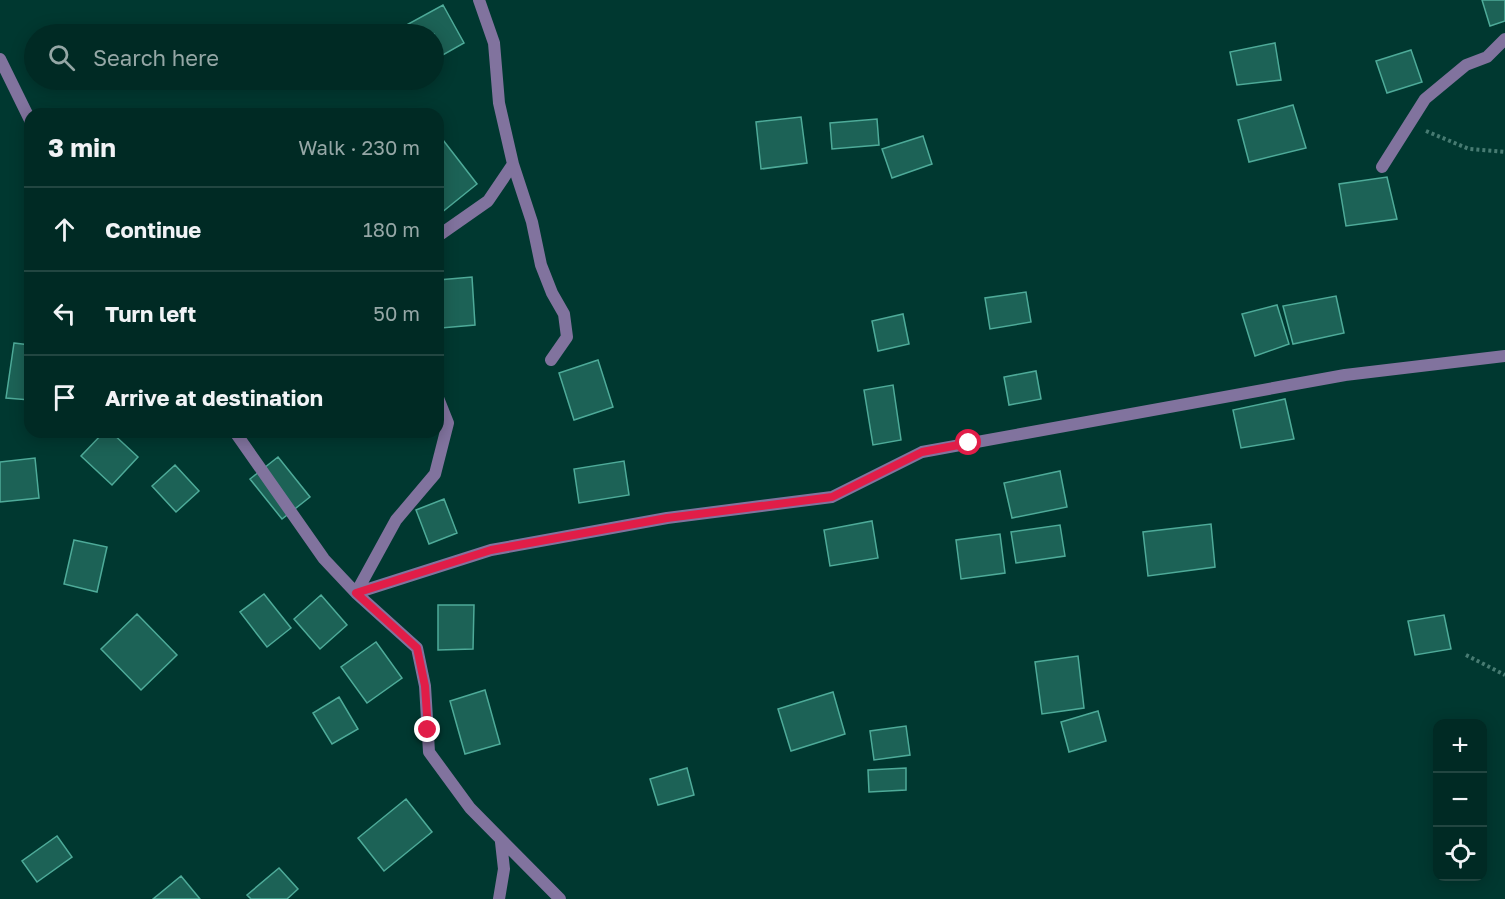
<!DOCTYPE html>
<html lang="en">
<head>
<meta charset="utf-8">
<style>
  :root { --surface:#002a24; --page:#0e3631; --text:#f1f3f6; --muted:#95a7a6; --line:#224641 }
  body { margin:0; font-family:"Golos Text",sans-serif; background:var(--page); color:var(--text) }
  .controls { position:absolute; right:18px; bottom:18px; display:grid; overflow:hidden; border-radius:12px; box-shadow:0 3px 15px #0003 }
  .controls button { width:54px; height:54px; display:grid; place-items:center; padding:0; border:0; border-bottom:2px solid var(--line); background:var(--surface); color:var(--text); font:30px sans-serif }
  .stop { position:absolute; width:18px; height:18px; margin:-14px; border:4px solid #e11d48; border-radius:50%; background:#fff }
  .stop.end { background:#e11d48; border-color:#fff; box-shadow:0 2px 6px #0008 }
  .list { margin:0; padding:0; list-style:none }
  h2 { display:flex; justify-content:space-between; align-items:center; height:78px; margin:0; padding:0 24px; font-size:26px }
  h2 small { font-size:20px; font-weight:400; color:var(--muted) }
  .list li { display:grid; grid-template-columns:39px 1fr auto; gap:18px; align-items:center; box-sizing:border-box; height:84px; padding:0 24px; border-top:2px solid var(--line) }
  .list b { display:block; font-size:22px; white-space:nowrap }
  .list em { font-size:20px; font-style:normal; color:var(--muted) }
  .icon { flex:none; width:33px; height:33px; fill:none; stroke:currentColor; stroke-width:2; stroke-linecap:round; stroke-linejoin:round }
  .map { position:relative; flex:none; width:1505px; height:899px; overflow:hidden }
  .search { position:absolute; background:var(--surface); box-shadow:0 3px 15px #0003; left:24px; top:24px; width:420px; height:66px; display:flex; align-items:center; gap:15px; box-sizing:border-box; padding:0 21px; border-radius:33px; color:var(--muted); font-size:22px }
  .panel { position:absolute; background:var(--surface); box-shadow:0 3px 15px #0003; left:24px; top:108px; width:420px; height:330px; border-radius:18px }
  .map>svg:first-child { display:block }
  .building { fill:#1c6256; stroke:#4eab99; stroke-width:1.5 }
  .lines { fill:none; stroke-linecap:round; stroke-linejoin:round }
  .path { stroke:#477b72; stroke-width:4; stroke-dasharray:3 3; stroke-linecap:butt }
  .minor { stroke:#81739e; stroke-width:12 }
  .route { stroke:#e11d48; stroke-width:8 }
</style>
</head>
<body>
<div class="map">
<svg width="1505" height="899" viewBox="0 0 1505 899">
  <rect width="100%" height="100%" fill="#003830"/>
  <path class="building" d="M1482,0H1505V21L1490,26Z
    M443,5L464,43L434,60V34H405L401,28Z
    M1275,43L1281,80L1237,85L1230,52Z
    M1411,50L1422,82L1387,93L1376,61Z
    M1293,105L1306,148L1249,162L1238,120Z
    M801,117L807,163L761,169L756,122Z
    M877,119L879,145L832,149L830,123Z
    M923,136L932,164L892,178L882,149Z
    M443,140L477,184L441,213L438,210V144Z
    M1387,177L1397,219L1346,226L1339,184Z
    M472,277L475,325L441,328L438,280Z
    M1026,292L1031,322L990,329L985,298Z
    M1336,296L1344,333L1293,344L1283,306Z
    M1277,305L1289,344L1255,356L1242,314Z
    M903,314L909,344L878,351L872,321Z
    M14,343L30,345V400L6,398Z
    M598,360L613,407L574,420L559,373Z
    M1036,371L1041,399L1009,405L1004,377Z
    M893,385L901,440L873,445L864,390Z
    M1285,399L1294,439L1241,448L1233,410Z
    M104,432H111L138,457L112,485L81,456Z
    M278,457L310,497L282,519L250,479Z
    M35,458L39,498L0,502V462Z
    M624,461L629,495L579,503L574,469Z
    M175,465L199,491L176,512L152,486Z
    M1060,471L1067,507L1012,518L1004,483Z
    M444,499L457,533L429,544L416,510Z
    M872,521L878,558L830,566L824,530Z
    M1211,524L1215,567L1148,576L1143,532Z
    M1060,525L1065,556L1016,563L1011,532Z
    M1000,534L1005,573L961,579L956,540Z
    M74,540L107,547L97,592L64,584Z
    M264,594L291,628L267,647L240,612Z
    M321,595L347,625L320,649L294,619Z
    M438,605H474L473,649L438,650Z
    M137,614L177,655L141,690L101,649Z
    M1444,615L1451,649L1415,655L1408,621Z
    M376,642L402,678L367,703L341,667Z
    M1078,656L1084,708L1042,714L1035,662Z
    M485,690L500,744L465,754L450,701Z
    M833,692L845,734L791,751L778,709Z
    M339,697L358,729L332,744L313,713Z
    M1098,711L1106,741L1069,752L1061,722Z
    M906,726L910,755L874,760L870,731Z
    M687,768L694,795L658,805L650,779Z
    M906,768V790L869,792L868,770Z
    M406,799L432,832L384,871L358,838Z
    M57,836L72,857L37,882L22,861Z
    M279,868L298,889L287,899H251L247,895Z
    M181,876L200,899H153Z"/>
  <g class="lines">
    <path class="path" d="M1426,131L1469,149L1505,152
      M1466,655L1505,675"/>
    <path class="minor" d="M0,59L30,120
      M513,164L532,222L541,265L552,293L564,314L567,337L551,360
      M1382,167L1425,99L1466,65L1487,57L1505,39
      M438,236L488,201L513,164L499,103L494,43L479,0
      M438,398L448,423L435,474L396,520L356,593L417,648L425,686L429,752L470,808L560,899
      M235,432L324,559L356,593L491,550L667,518L832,497L922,452L1345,375L1505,356
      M499,899L504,869L501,842"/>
  </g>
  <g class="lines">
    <path class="route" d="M428,730L425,686L417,648L356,593L491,550L667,518L832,497L922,452L969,443"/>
  </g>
</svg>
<div class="controls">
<button>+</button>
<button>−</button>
<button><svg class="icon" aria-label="locate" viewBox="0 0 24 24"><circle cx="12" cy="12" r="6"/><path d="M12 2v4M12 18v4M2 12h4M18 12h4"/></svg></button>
</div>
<div class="stop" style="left:969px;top:443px"></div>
<div class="stop end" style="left:428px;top:730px"></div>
<div class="search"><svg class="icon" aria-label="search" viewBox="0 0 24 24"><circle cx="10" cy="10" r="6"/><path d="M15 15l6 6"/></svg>Search here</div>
<section class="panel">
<h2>3 min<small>Walk · 230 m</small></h2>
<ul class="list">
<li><svg class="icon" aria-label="ahead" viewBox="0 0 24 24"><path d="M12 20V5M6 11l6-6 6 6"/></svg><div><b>Continue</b></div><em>180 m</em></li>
<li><svg class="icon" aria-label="left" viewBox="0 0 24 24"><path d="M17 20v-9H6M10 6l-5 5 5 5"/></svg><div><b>Turn left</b></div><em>50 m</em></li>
<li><svg class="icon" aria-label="arrive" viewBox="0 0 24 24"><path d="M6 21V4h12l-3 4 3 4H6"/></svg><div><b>Arrive at destination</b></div></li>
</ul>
</section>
</div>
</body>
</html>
